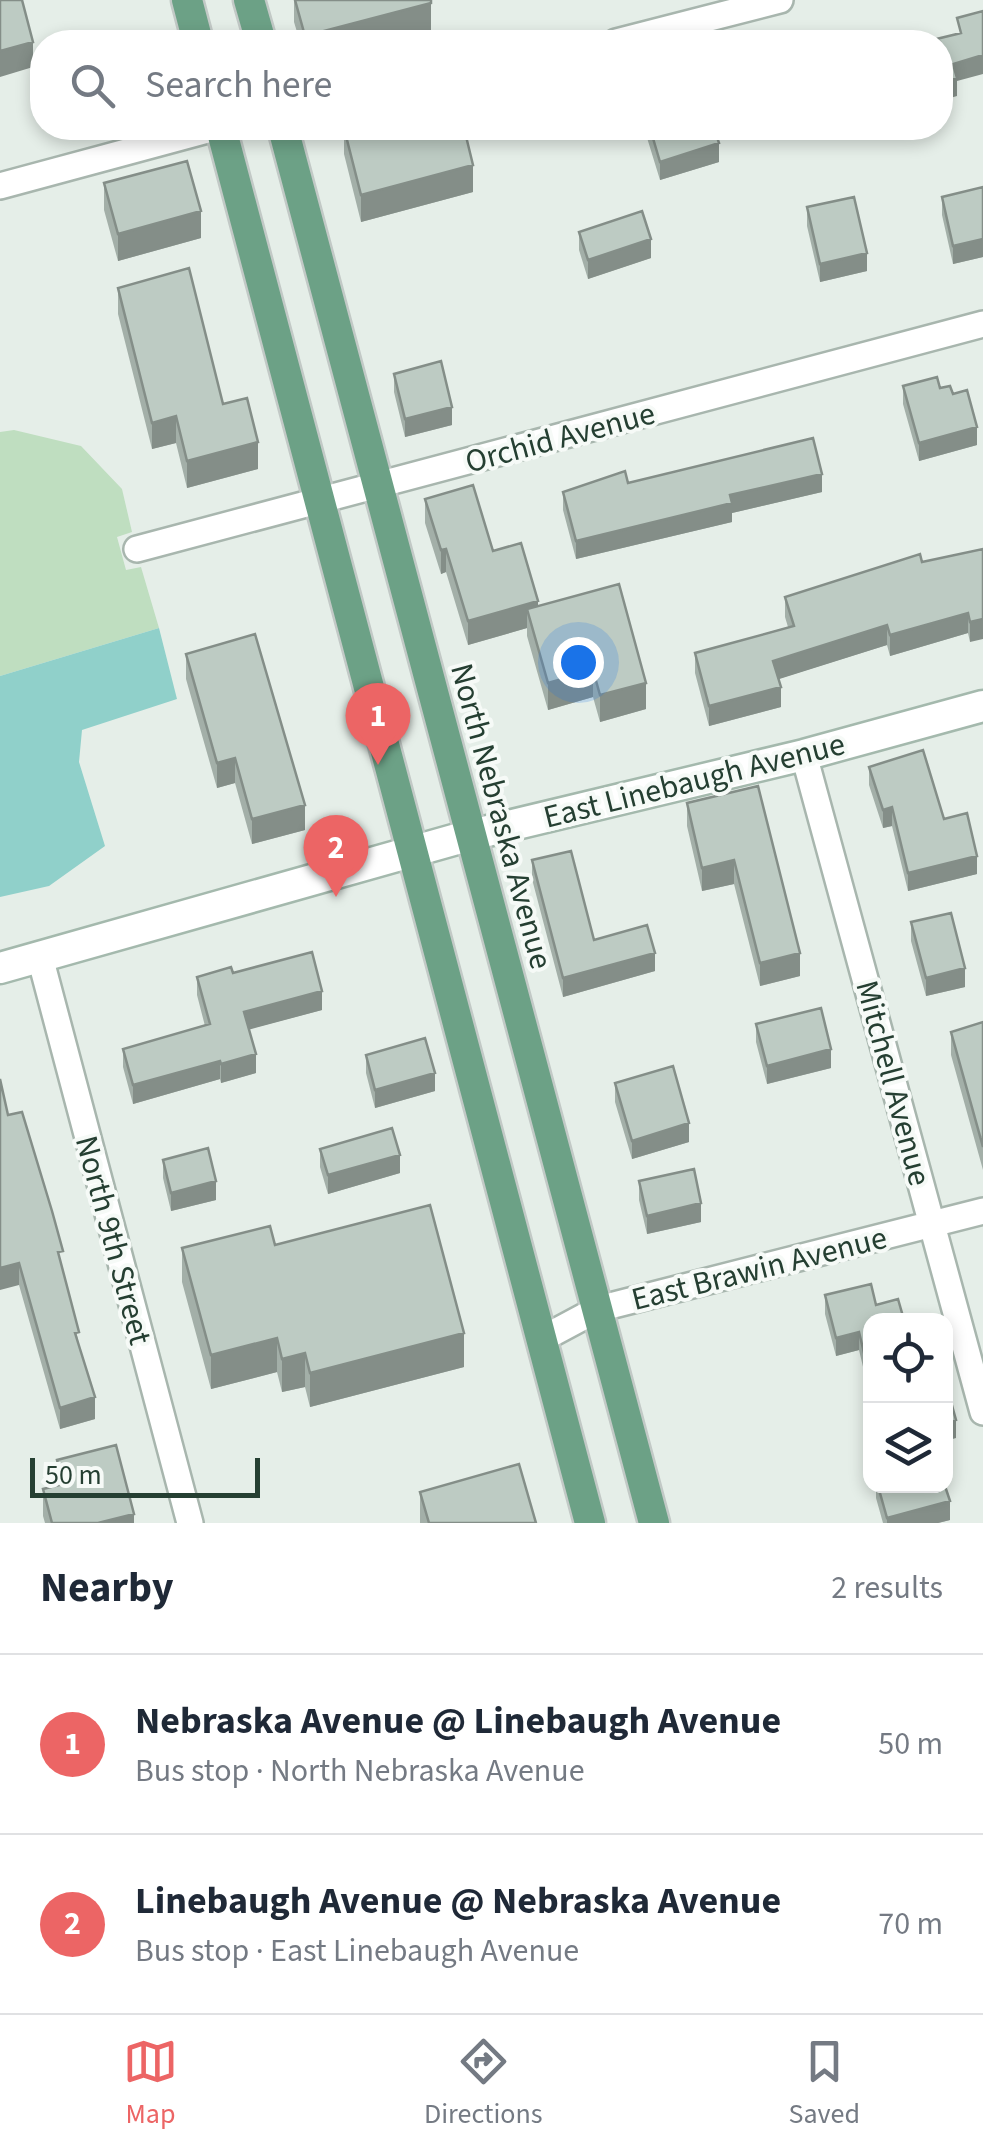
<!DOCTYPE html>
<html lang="en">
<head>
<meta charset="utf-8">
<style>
  :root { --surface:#fff; --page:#f2f2f3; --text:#1f2937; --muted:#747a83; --line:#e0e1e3; --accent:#ec6565 }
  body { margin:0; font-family:"Source Sans 3",sans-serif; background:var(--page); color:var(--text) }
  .controls { position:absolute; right:30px; bottom:30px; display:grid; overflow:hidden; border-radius:20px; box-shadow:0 5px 15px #0003 }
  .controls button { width:90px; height:90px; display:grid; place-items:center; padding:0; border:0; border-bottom:2px solid var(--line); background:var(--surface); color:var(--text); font:50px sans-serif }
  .scale { position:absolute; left:30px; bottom:25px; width:230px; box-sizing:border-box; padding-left:10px; border:5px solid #253f32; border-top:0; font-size:28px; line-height:35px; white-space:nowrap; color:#253f32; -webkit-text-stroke:8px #f6faf7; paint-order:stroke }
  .you { position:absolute; left:578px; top:662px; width:35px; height:35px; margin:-25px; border:8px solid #fff; border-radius:50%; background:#1a73e8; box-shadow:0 0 0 15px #1a73e833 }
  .badge { display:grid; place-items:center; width:65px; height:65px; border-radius:50%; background:var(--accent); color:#fff; font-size:32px; font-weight:700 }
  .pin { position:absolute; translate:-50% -82px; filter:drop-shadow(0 2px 5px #0008) }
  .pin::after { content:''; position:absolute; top:52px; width:35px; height:30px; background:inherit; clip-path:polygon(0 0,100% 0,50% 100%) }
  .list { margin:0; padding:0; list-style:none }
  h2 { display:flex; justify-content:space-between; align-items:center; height:130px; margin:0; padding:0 40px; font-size:42px }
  h2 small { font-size:32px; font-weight:400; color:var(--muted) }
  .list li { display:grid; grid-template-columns:65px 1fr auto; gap:30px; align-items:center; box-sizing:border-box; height:180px; padding:0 40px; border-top:2px solid var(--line) }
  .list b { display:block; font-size:38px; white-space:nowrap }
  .list p { margin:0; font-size:32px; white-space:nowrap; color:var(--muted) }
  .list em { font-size:32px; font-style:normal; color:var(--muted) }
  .icon { flex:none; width:55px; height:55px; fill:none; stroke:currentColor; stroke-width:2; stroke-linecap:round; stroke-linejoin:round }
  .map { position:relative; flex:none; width:983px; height:1523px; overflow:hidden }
  .search { position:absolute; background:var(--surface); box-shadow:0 5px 15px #0003; left:30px; right:30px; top:30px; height:110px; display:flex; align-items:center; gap:25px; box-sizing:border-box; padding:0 35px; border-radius:40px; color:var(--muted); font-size:38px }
  .sheet { height:490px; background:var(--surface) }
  nav { display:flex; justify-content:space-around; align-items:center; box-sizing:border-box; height:140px; border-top:2px solid var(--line); background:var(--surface); font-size:28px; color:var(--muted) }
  nav a { display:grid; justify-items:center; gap:5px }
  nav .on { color:var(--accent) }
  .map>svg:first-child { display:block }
  .green { fill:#bfdec0 }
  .water { fill:#90d0ca }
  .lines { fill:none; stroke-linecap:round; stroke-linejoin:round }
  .street-casing { stroke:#a8b6ae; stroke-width:30 }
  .secondary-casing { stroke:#a4b9ad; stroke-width:35 }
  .primary-casing { stroke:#c2c9c6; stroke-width:35 }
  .street { stroke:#fff; stroke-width:25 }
  .secondary { stroke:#fff; stroke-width:30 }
  .primary { stroke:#6ca186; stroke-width:30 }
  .wall { fill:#a3afa8 }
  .shaded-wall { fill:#848e88 }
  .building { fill:#bdcbc3; stroke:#848e88; stroke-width:2.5 }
  .labels { text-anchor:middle; stroke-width:8; stroke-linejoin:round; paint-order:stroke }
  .street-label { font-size:32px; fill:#253f32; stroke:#f6faf7 }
</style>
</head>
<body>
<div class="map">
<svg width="983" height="1523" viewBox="0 0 983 1523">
  <rect width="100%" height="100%" fill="#e5eee8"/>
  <path class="green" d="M14,430L81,446L122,489L132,532L117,537L126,570L141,567L159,628L0,676V432Z"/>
  <path class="water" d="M159,628L177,699L82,730L79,762L105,846L49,886L0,897V676Z"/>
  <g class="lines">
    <defs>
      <path id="street" d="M616,42L780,0
        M0,186L215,128
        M137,549L983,324
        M804,755L983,1412
        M40,957L190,1523
        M542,1339L598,1309L983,1211"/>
      <path id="secondary" d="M0,968L471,835L804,755L983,706"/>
      <path id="primary" d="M187,0L198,42
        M249,0L261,42
        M221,128L590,1523
        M283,128L654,1523"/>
    </defs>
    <use href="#street" class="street-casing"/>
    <use href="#secondary" class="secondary-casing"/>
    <use href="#primary" class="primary-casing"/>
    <use href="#street" class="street"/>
    <use href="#secondary" class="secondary"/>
    <use href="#primary" class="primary"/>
  </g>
  <path class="wall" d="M294,0H431V30L382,42H300L294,22Z
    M344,128L473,192L361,222L344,154Z
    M644,128H714L719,162L660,180Z
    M104,183L201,238L118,261L104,210Z
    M983,187V257L953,264L942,215V197Z
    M807,207L867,271L820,282L807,226Z
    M579,232L651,258L588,279L579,250Z
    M118,288L223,404L258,469L187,488L176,443L152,449L118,314Z
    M394,374L452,425L405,437L394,392Z
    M903,386L940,388L977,445L919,461L903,404Z
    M628,483L822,492L732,513V522L576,559L563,510V492Z
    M425,499L493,551L538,606L646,709L600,722L593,697L548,710L527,636V628L468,645L446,572L441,574L425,523Z
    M983,549L970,642L968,633L890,656L887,645L778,679L781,707L709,726L695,673V653L788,627L785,617V597L922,562Z
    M186,654L305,830L252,844L235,783L217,788L186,679Z
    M869,767L944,819L977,874L908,891L892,826L883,828L869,785Z
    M758,786L800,976L760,986L734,884L702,891L687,826V803Z
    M532,860L594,940L655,971L563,997L532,879Z
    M911,922L965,987L926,996L911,941Z
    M233,973L322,1010L249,1029L256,1073L221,1083L220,1079L133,1104L123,1067V1049L205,1026L197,995V977Z
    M983,1022V1170L951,1055V1032Z
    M756,1024L831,1068L767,1084L756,1042Z
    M366,1055L435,1091L375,1108L366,1073Z
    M615,1083L689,1142L632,1159L615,1102Z
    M8,1115L63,1270L95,1419L60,1429L19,1285Z
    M320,1149L400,1173L328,1194L320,1167Z
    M163,1160L216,1200L171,1211L163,1178Z
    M639,1181L701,1222L647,1234L639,1200Z
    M275,1245L464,1367L310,1407L305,1387L282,1392L277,1372L211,1389L182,1282V1248Z
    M871,1284L864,1371L859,1350L836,1356L825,1314V1295Z
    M57,1460L134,1523H45L43,1516V1489L57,1486Z
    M876,1486H945L950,1520L938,1523H883L876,1498Z
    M420,1492L536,1523H420Z"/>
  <path class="shaded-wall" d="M431,3V30L382,42H305V36Z
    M33,42V67L0,77V51Z
    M983,55V74L957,81V96L940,101V82L953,64Z
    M719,143V162L660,180V162Z
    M473,165V192L361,222V195Z
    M201,211V238L118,261V234Z
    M651,239V258L588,279V260Z
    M983,239V257L953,264V246Z
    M867,253V271L820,282V264Z
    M452,407V425L405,437V419Z
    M176,416V443L152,449V423Z
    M977,427V445L919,461V443Z
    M258,442V469L187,488V461Z
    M822,474V492L732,513V522L576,559V541L730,495Z
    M446,549V572L441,574V550Z
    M538,601V625L527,609V628L468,645V621Z
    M968,613V633L890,656V635Z
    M983,619V639L970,642V622Z
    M887,625V645L773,681V661Z
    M593,670V697L548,710V683Z
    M646,683V709L600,722V695Z
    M781,687V707L709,726V706Z
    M235,758V783L217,788V763Z
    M305,805V830L252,844V819Z
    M892,807V826L883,828V810Z
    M977,856V874L908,891V873Z
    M734,860V884L702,891V868Z
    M655,953V971L563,997V978Z
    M800,953V976L760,986V963Z
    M965,968V987L926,996V978Z
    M322,991V1010L244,1031V1012Z
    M831,1049V1068L767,1084V1066Z
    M256,1054V1073L221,1083V1064Z
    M220,1061V1079L133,1104V1085Z
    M435,1073V1091L375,1108V1090Z
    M689,1123V1142L632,1159V1141Z
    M400,1155V1173L328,1194V1175Z
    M216,1181V1200L171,1211V1193Z
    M701,1203V1222L647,1234V1216Z
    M19,1263V1285L0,1290V1268Z
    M859,1332V1350L836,1356V1338Z
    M464,1333V1367L310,1407V1373Z
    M277,1338V1372L211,1389V1355Z
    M870,1351V1370L864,1371V1353Z
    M305,1353V1387L282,1392V1359Z
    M95,1397V1419L60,1429V1408Z
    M956,1420V1438L946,1441V1423Z
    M950,1501V1520L938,1523H887V1518Z
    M134,1514V1523H98Z"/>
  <path class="building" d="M0,0H22L33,42L0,51Z
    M295,0H431V3L305,36Z
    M983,11V55L953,64L957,78L940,82V42H924L961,33L957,18Z
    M344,128H464L473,165L361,195Z
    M650,128H714L719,143L660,162Z
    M187,161L201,211L118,234L104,183Z
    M983,187V239L953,246L942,197Z
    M854,197L867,253L820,264L807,207Z
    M642,211L651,239L588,260L579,232Z
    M189,268L223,404L247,398L258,442L187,461L176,416L152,423L118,288Z
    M441,361L452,407L405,419L394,374Z
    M937,377L940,388L950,386L953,394L967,390L977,427L919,443L903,386Z
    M813,438L822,474L730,495L732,503L576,541L563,492L625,471L628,483Z
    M473,485L493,551L521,543L538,601L468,621L446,549L441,550L425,499Z
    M983,549V619L970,622L968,613L890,635L887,625L773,661L781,687L709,706L695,653L794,626L785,597L920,554L922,562Z
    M619,584L646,683L600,695L593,670L548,683L527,609Z
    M255,634L305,805L252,819L235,758L217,763L186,654Z
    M923,750L944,819L967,813L977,856L908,873L892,807L883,810L869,767Z
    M758,786L800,953L760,963L734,860L702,868L687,803Z
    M571,851L594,940L647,925L655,953L563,978L532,860Z
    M951,913L965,968L926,978L911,922Z
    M312,952L322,991L244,1012L256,1054L221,1064L220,1061L133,1085L123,1049L210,1024L197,977L231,967L233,973Z
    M821,1008L831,1049L767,1066L756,1024Z
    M983,1022V1147L951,1032Z
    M425,1038L435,1073L375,1090L366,1055Z
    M673,1066L689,1123L632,1141L615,1083Z
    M0,1079L8,1115L22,1112L52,1211L63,1251L58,1252L79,1332L75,1333L95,1397L60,1408L19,1263L0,1268Z
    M392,1128L400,1155L328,1175L320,1149Z
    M208,1148L216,1181L171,1193L163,1160Z
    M694,1169L701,1203L647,1216L639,1181Z
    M430,1205L464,1333L310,1373L305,1353L282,1359L277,1338L211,1355L182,1248L270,1226L275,1245Z
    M871,1284L876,1305L898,1299L904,1320H870V1351L864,1353L859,1332L836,1338L825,1295Z
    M948,1391L956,1420L946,1423V1392Z
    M116,1445L134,1514L98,1523H52L43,1489L63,1484L57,1460Z
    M519,1464L536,1523H429L420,1492Z
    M878,1486H945L950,1501L887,1518Z"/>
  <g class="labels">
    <g class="street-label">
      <text transform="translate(560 437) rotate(-15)" y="11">Orchid Avenue</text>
      <text transform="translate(694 780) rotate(-14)" y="11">East Linebaugh Avenue</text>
      <text transform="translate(502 816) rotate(75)" y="11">North Nebraska Avenue</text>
      <text transform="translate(894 1083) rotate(75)" y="11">Mitchell Avenue</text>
      <text transform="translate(114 1240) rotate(75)" y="11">North 9th Street</text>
      <text transform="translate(759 1268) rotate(-14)" y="11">East Brawin Avenue</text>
    </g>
  </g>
</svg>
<div class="controls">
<button><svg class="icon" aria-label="locate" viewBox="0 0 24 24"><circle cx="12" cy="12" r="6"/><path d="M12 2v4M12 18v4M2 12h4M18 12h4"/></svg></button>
<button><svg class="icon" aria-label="layers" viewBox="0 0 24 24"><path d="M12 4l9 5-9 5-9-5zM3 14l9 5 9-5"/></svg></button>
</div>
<div class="scale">50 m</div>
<div class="you"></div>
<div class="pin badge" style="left:378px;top:765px">1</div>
<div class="pin badge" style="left:336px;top:897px">2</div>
<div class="search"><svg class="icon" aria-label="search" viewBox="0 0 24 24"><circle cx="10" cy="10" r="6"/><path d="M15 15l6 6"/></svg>Search here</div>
</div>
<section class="sheet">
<h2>Nearby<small>2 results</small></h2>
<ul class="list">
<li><span class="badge">1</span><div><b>Nebraska Avenue @ Linebaugh Avenue</b><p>Bus stop · North Nebraska Avenue</p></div><em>50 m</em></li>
<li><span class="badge">2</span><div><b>Linebaugh Avenue @ Nebraska Avenue</b><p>Bus stop · East Linebaugh Avenue</p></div><em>70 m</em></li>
</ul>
</section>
<nav>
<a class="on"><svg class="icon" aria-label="map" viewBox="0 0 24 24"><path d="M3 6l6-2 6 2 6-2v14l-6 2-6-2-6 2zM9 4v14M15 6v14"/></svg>Map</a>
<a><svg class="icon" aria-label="directions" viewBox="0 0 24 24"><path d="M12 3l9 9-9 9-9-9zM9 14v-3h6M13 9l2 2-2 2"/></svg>Directions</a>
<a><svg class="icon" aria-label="saved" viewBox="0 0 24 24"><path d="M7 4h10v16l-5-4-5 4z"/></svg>Saved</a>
</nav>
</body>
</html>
